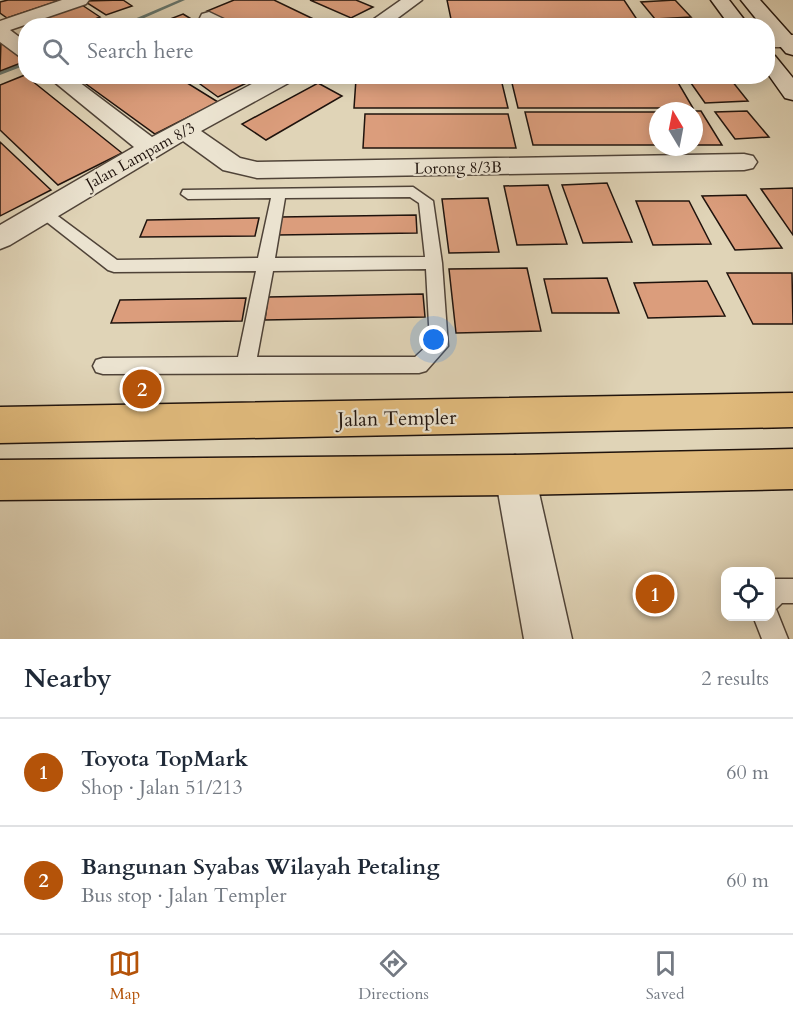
<!DOCTYPE html>
<html lang="en">
<head>
<meta charset="utf-8">
<style>
  :root { --surface:#fff; --page:#f6f6f7; --text:#1f2937; --muted:#747a83; --line:#e0e1e3; --accent:#b45309 }
  body { margin:0; font-family:Cardo,serif; background:var(--page); color:var(--text) }
  .controls { position:absolute; right:18px; bottom:18px; display:grid; overflow:hidden; border-radius:12px; box-shadow:0 3px 15px #0003 }
  .controls button { width:54px; height:54px; display:grid; place-items:center; padding:0; border:0; border-bottom:2px solid var(--line); background:var(--surface); color:var(--text); font:30px sans-serif }
  .compass { position:absolute; left:649px; top:102px; width:54px; height:54px; border-radius:50%; background:var(--surface); box-shadow:0 3px 15px #0003; rotate:350deg }
  .you { position:absolute; left:434px; top:340px; width:21px; height:21px; margin:-15px; border:4px solid #fff; border-radius:50%; background:#1a73e8; box-shadow:0 0 0 9px #1a73e833 }
  .badge { display:grid; place-items:center; width:39px; height:39px; border-radius:50%; background:var(--accent); color:#fff; font-size:20px; font-weight:700 }
  .pin { position:absolute; translate:-50% -50%; border:3px solid #fff; box-shadow:0 2px 6px #0006 }
  .list { margin:0; padding:0; list-style:none }
  h2 { display:flex; justify-content:space-between; align-items:center; height:78px; margin:0; padding:0 24px; font-size:26px }
  h2 small { font-size:20px; font-weight:400; color:var(--muted) }
  .list li { display:grid; grid-template-columns:39px 1fr auto; gap:18px; align-items:center; box-sizing:border-box; height:108px; padding:0 24px; border-top:2px solid var(--line) }
  .list b { display:block; font-size:22px; white-space:nowrap }
  .list p { margin:0; font-size:20px; white-space:nowrap; color:var(--muted) }
  .list em { font-size:20px; font-style:normal; color:var(--muted) }
  .icon { flex:none; width:33px; height:33px; fill:none; stroke:currentColor; stroke-width:2; stroke-linecap:round; stroke-linejoin:round }
  .map { position:relative; flex:none; width:793px; height:639px; overflow:hidden }
  .search { position:absolute; background:var(--surface); box-shadow:0 3px 15px #0003; left:18px; right:18px; top:18px; height:66px; display:flex; align-items:center; gap:15px; box-sizing:border-box; padding:0 21px; border-radius:24px; color:var(--muted); font-size:22px }
  .sheet { height:294px; background:var(--surface) }
  nav { display:flex; justify-content:space-around; align-items:center; box-sizing:border-box; height:84px; border-top:2px solid var(--line); background:var(--surface); font-size:16px; color:var(--muted) }
  nav a { display:grid; justify-items:center; gap:3px }
  nav .on { color:var(--accent) }
  .map>svg:first-child { display:block }
  .lines { fill:none; stroke-linecap:round; stroke-linejoin:round }
  .stream { fill:#65766e; fill-rule:evenodd }
  .building { fill:#db9d7c; stroke:#1f130d; stroke-width:1.5 }
  .service-casing { stroke:#4f4338; stroke-width:3 }
  .minor-casing { stroke:#4f4338; stroke-width:3 }
  .secondary-casing { stroke:#1f130d; stroke-width:3 }
  .primary-casing { stroke:#1f130d; stroke-width:3 }
  .service { fill:#ebe3d0; fill-rule:evenodd }
  .minor { fill:#ebe3d0; fill-rule:evenodd }
  .secondary { fill:#ebe3d0; fill-rule:evenodd }
  .primary { fill:#e0ba7c; fill-rule:evenodd }
  .labels { text-anchor:middle; stroke-width:4.5; stroke-linejoin:round; paint-order:stroke }
  .far-street-label { font-size:16px; fill:#1f130d; stroke:#ebe3d0 }
  .street-label { font-size:20px; fill:#1f130d; stroke:#ebe3d0 }
</style>
</head>
<body>
<div class="map">
<svg width="793" height="639" viewBox="0 0 793 639">
  <rect width="100%" height="100%" fill="#e0d4b7"/>
  <filter id="stains"><feTurbulence type="fractalNoise" baseFrequency=".00333" numOctaves="4"/><feColorMatrix values="0 0 0 0 .2 0 0 0 0 .09 0 0 0 0 .02 0 0 0 .5 -.17"/></filter>
  <radialGradient id="worn" r=".72"><stop offset=".6" stop-color="#630" stop-opacity="0"/><stop offset="1" stop-color="#630" stop-opacity=".3"/></radialGradient>
  <g class="lines">
    <path class="stream" d="M179,0H185L126,26H118Z
      M26,61V65L0,75V71Z"/>
  </g>
  <path class="building" d="M8,0H61L7,18L0,13V2Z
    M123,0L132,6L106,15L84,1Z
    M234,0H274L328,26H235L207,11Z
    M310,0H356L373,7L351,18Z
    M447,0H624L638,21L452,24Z
    M675,0L691,17L655,19L641,2Z
    M79,3L100,17L78,26H37L30,20Z
    M183,14L203,26H152Z
    M1,40L26,61L0,71Z
    M25,75L26,76L122,153L58,185L0,130V85Z
    M75,76H176L218,102L155,134Z
    M189,76H261L218,97Z
    M686,76H728L748,101L705,103Z
    M356,79H501L508,108H354Z
    M511,79H676L693,108H518Z
    M318,83L342,96L266,140L242,124Z
    M694,111H701L722,145H694Z
    M747,111L769,137L735,139L715,112Z
    M525,112H658V145H533Z
    M365,114H508L516,148H363Z
    M0,142L51,190L0,216Z
    M607,183L632,242L583,243L562,185Z
    M548,185L567,244L517,245L504,186Z
    M793,188V235L761,189Z
    M746,195L782,248L735,250L702,196Z
    M488,198L499,252L449,253L442,199Z
    M636,201H689L711,244L653,245Z
    M416,215L417,233L277,235L280,217Z
    M259,218L255,236L140,237L147,220Z
    M527,268L541,331L456,333L449,269Z
    M727,273H792L793,324H753Z
    M607,278L619,313H552L544,279Z
    M707,281L725,316L648,318L634,283Z
    M423,294L425,317L265,320L268,297Z
    M246,298L242,321L111,323L120,300Z"/>
  <g class="lines">
    <defs>
      <path id="service" d="M413,187L433,201L442,263L448,346L426,371L419,373L103,374L96,372L93,366L96,360L103,358L238,357L256,271L114,272L108,270L34,212L37,208H47L117,260L258,258L271,198L188,199L181,194L183,190ZM410,197L419,203L425,257L275,258L285,198ZM426,269L430,343L415,357H257L273,271Z
        M775,579H793V603H782L776,609L788,639H762L753,616H770V580Z"/>
      <path id="minor" d="M62,0H89L86,4L10,30L26,42V58L19,56L0,42V21Z
        M401,0H422L387,26H364Z
        M209,12L230,22L232,26H208L200,18L202,14Z
        M768,35H793V47H768Z
        M47,76H71L152,137L267,76H294L292,81L201,131L240,158L257,162L744,154L753,156L757,162L753,168L744,170L257,178L223,170L183,141L10,245L0,249V225L134,147Z
        M515,455L529,461L535,475L572,639H524L495,475L501,461Z"/>
      <path id="secondary" d="M711,0H729L749,26H730Z
        M741,0H760L793,37V55L786,53L768,32V26H762Z
        M768,54L775,56L793,78V100L785,98L768,74Z"/>
      <path id="primary" d="M793,393V427L0,443V407Z
        M793,449V489L515,495L0,500V460L515,455Z"/>
    </defs>
    <use href="#service" class="service-casing"/>
    <use href="#minor" class="minor-casing"/>
    <use href="#secondary" class="secondary-casing"/>
    <use href="#primary" class="primary-casing"/>
    <use href="#service" class="service"/>
    <use href="#minor" class="minor"/>
    <use href="#secondary" class="secondary"/>
    <use href="#primary" class="primary"/>
  </g>
  <g class="labels">
    <g class="far-street-label">
      <text transform="translate(140 155) rotate(-29)" y="6">Jalan Lampam 8/3</text>
      <text transform="translate(458 167) rotate(-1)" y="6">Lorong 8/3B</text>
    </g>
    <g class="street-label">
      <text transform="translate(397 418) rotate(-1)" y="7">Jalan Templer</text>
    </g>
  </g>
  <rect width="100%" height="100%" filter="url(#stains)"/>
  <rect width="100%" height="100%" fill="url(#worn)"/>
</svg>
<div class="controls">
<button><svg class="icon" aria-label="locate" viewBox="0 0 24 24"><circle cx="12" cy="12" r="6"/><path d="M12 2v4M12 18v4M2 12h4M18 12h4"/></svg></button>
</div>
<svg class="compass" viewBox="-18 -18 36 36"><path d="M0-13l5 13h-10z" fill="#e53935"/><path d="M0 13l5-13h-10z" fill="#747a83"/></svg>
<div class="you"></div>
<div class="pin badge" style="left:655px;top:594px">1</div>
<div class="pin badge" style="left:142px;top:389px">2</div>
<div class="search"><svg class="icon" aria-label="search" viewBox="0 0 24 24"><circle cx="10" cy="10" r="6"/><path d="M15 15l6 6"/></svg>Search here</div>
</div>
<section class="sheet">
<h2>Nearby<small>2 results</small></h2>
<ul class="list">
<li><span class="badge">1</span><div><b>Toyota TopMark</b><p>Shop · Jalan 51/213</p></div><em>60 m</em></li>
<li><span class="badge">2</span><div><b>Bangunan Syabas Wilayah Petaling</b><p>Bus stop · Jalan Templer</p></div><em>60 m</em></li>
</ul>
</section>
<nav>
<a class="on"><svg class="icon" aria-label="map" viewBox="0 0 24 24"><path d="M3 6l6-2 6 2 6-2v14l-6 2-6-2-6 2zM9 4v14M15 6v14"/></svg>Map</a>
<a><svg class="icon" aria-label="directions" viewBox="0 0 24 24"><path d="M12 3l9 9-9 9-9-9zM9 14v-3h6M13 9l2 2-2 2"/></svg>Directions</a>
<a><svg class="icon" aria-label="saved" viewBox="0 0 24 24"><path d="M7 4h10v16l-5-4-5 4z"/></svg>Saved</a>
</nav>
</body>
</html>
